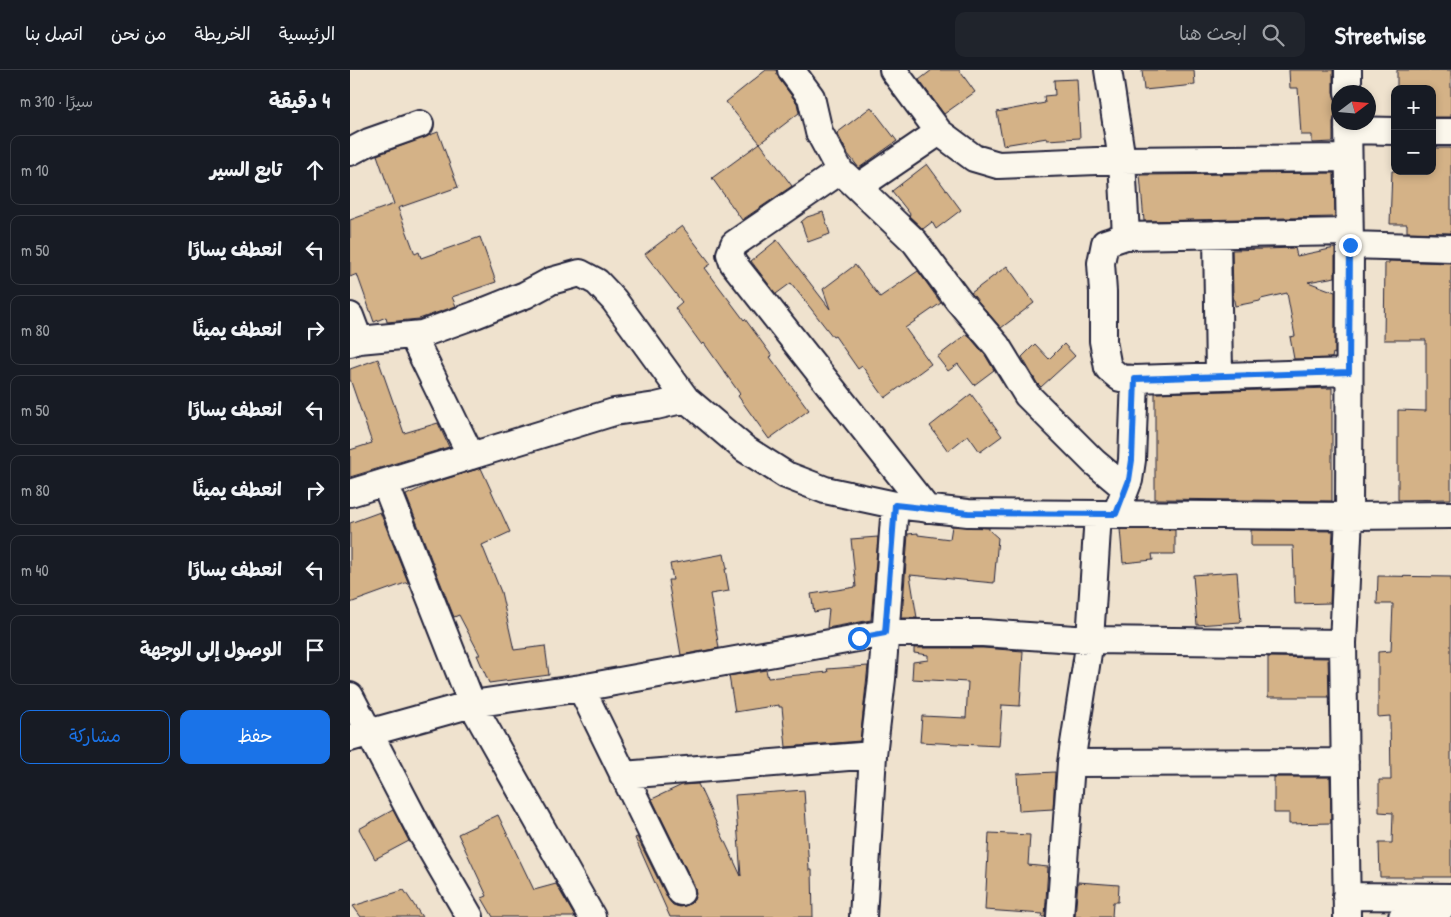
<!DOCTYPE html>
<html lang="ar">
<head>
<meta charset="utf-8">
<style>
  :root { --surface:#171b24; --page:#20242c; --text:#f1f3f6; --muted:#9ea1a6; --line:#363941; --accent:#1a73e8 }
  body { margin:0; font-family:"Patrick Hand","Playpen Sans Arabic",sans-serif; background:var(--page); color:var(--text); direction:rtl }
  .controls { position:absolute; right:15px; top:15px; display:grid; overflow:hidden; border-radius:10px; box-shadow:0 2px 8px #0003 }
  .controls button { width:45px; height:45px; display:grid; place-items:center; padding:0; border:0; border-bottom:1px solid var(--line); background:var(--surface); color:var(--text); font:25px sans-serif }
  .compass { position:absolute; left:981px; top:15px; width:45px; height:45px; border-radius:50%; background:var(--surface); box-shadow:0 2px 8px #0003; rotate:74deg }
  .stop { position:absolute; width:15px; height:15px; margin:-11px; border:4px solid #1a73e8; border-radius:50%; background:#fff }
  .stop.end { background:#1a73e8; border-color:#fff; box-shadow:0 1px 5px #0008 }
  .list { margin:0; padding:0; list-style:none }
  h2 { display:flex; justify-content:space-between; align-items:center; height:65px; margin:0; padding:0 20px; font-size:21px }
  h2 small { font-size:16px; font-weight:400; color:var(--muted) }
  .list li { display:grid; grid-template-columns:32px 1fr auto; gap:15px; align-items:center; box-sizing:border-box; height:70px; margin:0 10px 10px; padding:0 10px; border:1px solid var(--line); border-radius:10px }
  .list b { display:block; font-size:19px; white-space:nowrap }
  .list em { font-size:16px; font-style:normal; color:var(--muted) }
  .actions { display:flex; gap:10px; padding:15px 20px }
  .actions a { flex:1; padding:11px 0; border:1px solid var(--accent); border-radius:10px; text-align:center; font-size:18px; color:var(--accent) }
  .actions .main { background:var(--accent); color:#fff }
  .icon { flex:none; width:28px; height:28px; fill:none; stroke:currentColor; stroke-width:2; stroke-linecap:round; stroke-linejoin:round }
  .map { position:relative; flex:none; width:1101px; height:847px; overflow:hidden; direction:ltr }
  header { display:flex; align-items:center; gap:30px; box-sizing:border-box; height:70px; padding:0 25px; background:var(--surface); border-bottom:1px solid var(--line) }
  header strong { font-size:24px }
  nav { display:flex; gap:28px; margin-inline-start:auto; font-size:18px }
  .search { width:350px; height:45px; background:var(--page); display:flex; align-items:center; gap:12px; box-sizing:border-box; padding:0 18px; border-radius:10px; color:var(--muted); font-size:19px }
  main { display:flex }
  aside { flex:1; background:var(--surface) }
  .map>svg:first-child { display:block }
  .building { fill:#d4b287; stroke:#22223b }
  .lines { fill:none; stroke-linecap:round; stroke-linejoin:round }
  .minor-casing { stroke:#22223b; stroke-width:30 }
  .minor { stroke:#fbf7ec; stroke-width:26 }
  .route { stroke:#1a73e8; stroke-width:6 }
</style>
</head>
<body>
<header>
<strong>Streetwise</strong>
<div class="search"><svg class="icon" aria-label="search" viewBox="0 0 24 24"><circle cx="10" cy="10" r="6"/><path d="M15 15l6 6"/></svg>ابحث هنا</div>
<nav><a>الرئيسية</a><a>الخريطة</a><a>من نحن</a><a>اتصل بنا</a></nav>
</header>
<main>
<div class="map">
<svg width="1101" height="847" viewBox="0 0 1101 847">
  <rect width="100%" height="100%" fill="#efe2ce"/>
  <filter id="ink" filterUnits="userSpaceOnUse"><feTurbulence type="fractalNoise" baseFrequency=".02" numOctaves="2"/><feDisplacementMap in="SourceGraphic" scale="10" xChannelSelector="R" yChannelSelector="G"/><feConvolveMatrix kernelMatrix="1 2 1 2 8 2 1 2 1" color-interpolation-filters="sRGB"/></filter>
  <g filter="url(#ink)">
    <path class="building" d="M416,0H426L429,9L447,33L449,43L410,73L376,32Z
      M582,0H609L625,22L594,44L569,10Z
      M792,0H844L845,15L794,20Z
      M939,0H983V22L985,29L988,33V41L985,45L983,52V72L962,73V65H951L948,18H940Z
      M1047,0H1101V47H1082V19H1047Z
      M727,9L730,68L697,70V68L653,75L647,42L695,33L694,26L705,25L704,10Z
      M521,37L547,71L509,98L498,84L487,63Z
      M88,62L108,117L48,138L65,184L69,182L71,188L130,167L146,212L102,227L106,236L69,249L37,252L36,247L24,252L7,204L0,207V150L44,134L27,85Z
      M410,73L442,116L392,150L362,108Z
      M1082,78H1101V163L1057,162V154H1040L1042,101H1082Z
      M577,94L611,140L586,159L582,152L573,159L559,146L560,144L542,121Z
      M984,103L985,147L794,151L790,105Z
      M473,142L480,164L458,172L451,152L457,147Z
      M332,156L361,194L355,198L394,250L395,249L422,286L420,287L459,340L419,369L388,326L390,324L354,273L352,275L325,238L332,232L295,184Z
      M427,170L480,239L473,219L505,195L530,227L568,201L591,233L555,258L581,294L535,328L512,296L508,299L485,266L483,267L441,213L426,224L401,191Z
      M945,178L947,186L985,178V207L958,212L985,222V284L983,283L982,288L944,289L940,267L945,266L937,223L911,229L910,231L885,236L883,225L882,180Z
      M1039,191L1101,193V429L1048,430V340L1076,341V270H1034L1035,193H1039Z
      M657,196L684,233L651,258L621,223Z
      M617,264L635,285L644,300L624,315L608,294L598,301L587,287Z
      M685,274L699,289L714,274L725,286L691,317L687,313L672,287Z
      M28,289L54,363L88,353L99,377L0,407V380L22,373L0,309V299Z
      M982,318V431L805,429V323Z
      M621,324L652,366L630,382L618,365L598,381L580,356Z
      M131,398L160,462L132,475L151,522L164,580L195,576L199,605L139,613L127,585H130L109,545L104,547L56,425L80,414Z
      M30,442L58,512L0,533V453Z
      M602,456L639,458V460L648,468L644,513L560,505L567,548H552L558,464L568,463V465L600,469Z
      M770,459L825,460V484H802L803,490L773,493Z
      M901,460L983,461L980,533L945,534L943,476H901Z
      M528,467L521,550L477,558L479,539L464,542L461,524L506,517L501,469Z
      M374,484L377,499H375L379,521L360,524L369,578L331,585L318,510H323L320,494Z
      M887,502L891,552L847,555L843,505Z
      M1028,506L1101,507V807H1030L1029,773H1042L1043,743L1029,742V710H1041L1040,646L1028,647V582L1041,581L1043,534H1027Z
      M564,578H633L673,581L670,636L652,635L649,676L570,672L572,646L616,648L618,612L562,609L563,592L578,590V585L564,583Z
      M918,587L978,588L979,627H918Z
      M518,596L510,671L436,677L432,637H429V635L385,642L379,606L416,600L418,608L478,602L477,599Z
      M705,702L703,739L669,741L667,704Z
      M924,707H980L981,753L939,754V743H924Z
      M348,714L391,806L385,725L454,720L459,800H462L463,847H320L285,768L287,767L318,829L323,835L330,837L338,835L344,830L346,824L344,815L302,729L332,715Z
      M43,740L59,771L25,789L9,759Z
      M148,745L184,820L206,814L225,847H143L132,828L137,826L108,764Z
      M639,763L680,765L678,795L698,797L695,847H692L693,844L635,840Z
      M728,812L769,815L768,832H763L762,847H725Z
      M54,820L72,847H11L3,836Z"/>
    <g class="lines">
      <defs>
        <path id="minor" d="M441,0L461,27L469,62L490,101L384,174L380,184L383,193L577,439
          M543,0L589,62
          M758,0L772,90L776,166L755,173L751,193L753,222V271L758,298L770,308L785,309L782,390L779,410L766,444
          M998,22V0
          M998,60L1045,61
          M1082,62H1101
          M0,82L19,72L70,54
          M496,106L565,172L608,230L647,276L677,325L744,392L775,418
          M508,117L589,62L624,88L648,95L772,90L998,88
          M867,164L869,306
          M776,166L999,162
          M1000,175L1101,178
          M0,246L9,270L0,273
          M62,265L121,386
          M9,270L72,264L125,245L175,225L201,211L230,203L247,212L264,230L336,329
          M785,309L999,302
          M35,413L122,634L242,847
          M0,423L264,342L306,336L336,329L395,379L436,405L475,420L545,435L618,443L999,446L1101,445
          M231,618L331,822
          M0,626L72,764L120,847
          M0,668L122,634L231,618L535,563H633L740,570L993,573
          M721,693L995,692
          M273,705L523,685
          M996,826L1101,827
          M513,847L523,685L532,609L545,435
          M710,847L721,693L740,570L748,444
          M997,847L993,573L999,446L1000,175L998,52
          M1052,847L1092,837"/>
      </defs>
      <use href="#minor" class="minor-casing"/>
      <use href="#minor" class="minor"/>
    </g>
  </g>
  <g class="lines" filter="url(#ink)">
    <path class="route" d="M509,568L535,563L545,435L618,443L766,444L779,410L782,390L785,309L999,302L1000,175"/>
  </g>
</svg>
<div class="controls">
<button>+</button>
<button>−</button>
</div>
<svg class="compass" viewBox="-18 -18 36 36"><path d="M0-13l5 13h-10z" fill="#e53935"/><path d="M0 13l5-13h-10z" fill="#9ea1a6"/></svg>
<div class="stop" style="left:509px;top:568px"></div>
<div class="stop end" style="left:1000px;top:175px"></div>
</div>
<aside>
<h2>4 دقيقة<small>سيرًا · 310 m</small></h2>
<ul class="list">
<li><svg class="icon" aria-label="ahead" viewBox="0 0 24 24"><path d="M12 20V5M6 11l6-6 6 6"/></svg><div><b>تابع السير</b></div><em>10 m</em></li>
<li><svg class="icon" aria-label="left" viewBox="0 0 24 24"><path d="M17 20v-9H6M10 6l-5 5 5 5"/></svg><div><b>انعطف يسارًا</b></div><em>50 m</em></li>
<li><svg class="icon" aria-label="right" viewBox="0 0 24 24"><path d="M7 20v-9h11M14 6l5 5-5 5"/></svg><div><b>انعطف يمينًا</b></div><em>80 m</em></li>
<li><svg class="icon" aria-label="left" viewBox="0 0 24 24"><path d="M17 20v-9H6M10 6l-5 5 5 5"/></svg><div><b>انعطف يسارًا</b></div><em>50 m</em></li>
<li><svg class="icon" aria-label="right" viewBox="0 0 24 24"><path d="M7 20v-9h11M14 6l5 5-5 5"/></svg><div><b>انعطف يمينًا</b></div><em>80 m</em></li>
<li><svg class="icon" aria-label="left" viewBox="0 0 24 24"><path d="M17 20v-9H6M10 6l-5 5 5 5"/></svg><div><b>انعطف يسارًا</b></div><em>40 m</em></li>
<li><svg class="icon" aria-label="arrive" viewBox="0 0 24 24"><path d="M6 21V4h12l-3 4 3 4H6"/></svg><div><b>الوصول إلى الوجهة</b></div></li>
</ul>
<div class="actions"><a class="main">حفظ</a><a>مشاركة</a></div>
</aside>
</main>
</body>
</html>
